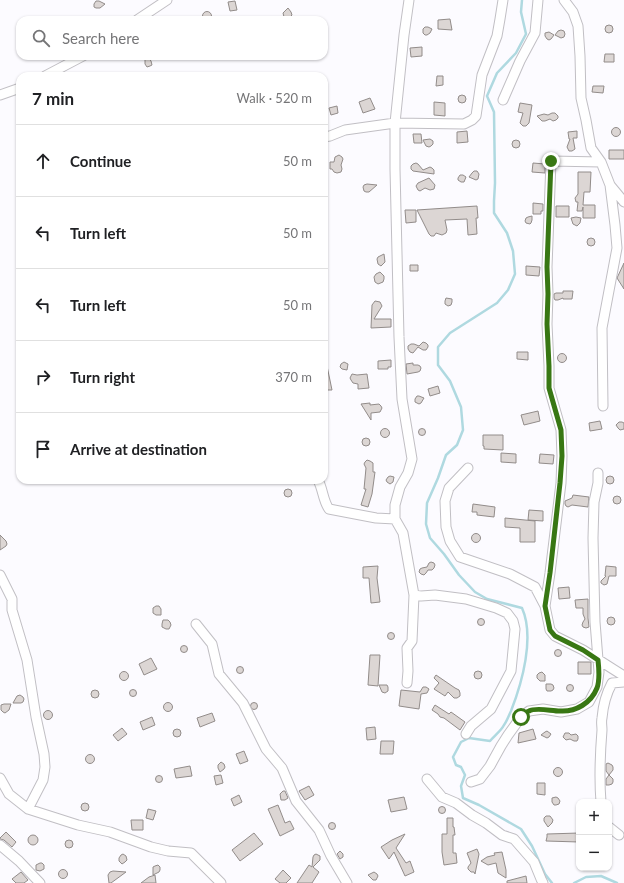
<!DOCTYPE html>
<html lang="en">
<head>
<meta charset="utf-8">
<style>
  :root { --surface:#fff; --page:#f2f2f2; --text:#202124; --muted:#757577; --line:#e0e0e0 }
  body { margin:0; font-family:Lato,sans-serif; background:var(--page); color:var(--text) }
  .controls { position:absolute; right:12px; bottom:12px; display:grid; overflow:hidden; border-radius:8px; box-shadow:0 1px 3px #0004 }
  .controls button { width:36px; height:36px; display:grid; place-items:center; padding:0; border:0; border-bottom:1px solid var(--line); background:var(--surface); color:var(--text); font:20px sans-serif }
  .stop { position:absolute; width:12px; height:12px; margin:-9px; border:3px solid #387713; border-radius:50%; background:#fff }
  .stop.end { background:#387713; border-color:#fff; box-shadow:0 1px 4px #0008 }
  .list { margin:0; padding:0; list-style:none }
  h2 { display:flex; justify-content:space-between; align-items:center; height:52px; margin:0; padding:0 16px; font-size:17px }
  h2 small { font-size:13px; font-weight:400; color:var(--muted) }
  .list li { display:grid; grid-template-columns:26px 1fr auto; gap:12px; align-items:center; box-sizing:border-box; height:72px; padding:0 16px; border-top:1px solid var(--line) }
  .list b { display:block; font-size:15px; white-space:nowrap }
  .list em { font-size:13px; font-style:normal; color:var(--muted) }
  .icon { flex:none; width:22px; height:22px; fill:none; stroke:currentColor; stroke-width:2; stroke-linecap:round; stroke-linejoin:round }
  .map { position:relative; flex:none; width:624px; height:883px; overflow:hidden }
  .search { position:absolute; background:var(--surface); box-shadow:0 1px 3px #0004; left:16px; top:16px; width:312px; height:44px; display:flex; align-items:center; gap:10px; box-sizing:border-box; padding:0 14px; border-radius:12px; color:var(--muted); font-size:15px }
  .panel { position:absolute; background:var(--surface); box-shadow:0 1px 3px #0004; left:16px; top:72px; width:312px; height:412px; border-radius:12px }
  .map>svg:first-child { display:block }
  .lines { fill:none; stroke-linecap:round; stroke-linejoin:round }
  .stream { stroke:#afd9e0; stroke-width:2.5 }
  .building { fill:#dcd6d4; stroke:#928c8a }
  .minor-casing { stroke:#c1bfc4; stroke-width:11 }
  .minor { stroke:#fff; stroke-width:9 }
  .route { stroke:#387713; stroke-width:5 }
</style>
</head>
<body>
<div class="map">
<svg width="624" height="883" viewBox="0 0 624 883">
  <rect width="100%" height="100%" fill="#fcfbff"/>
  <g class="lines">
    <path class="stream" d="M522,0L521,12L526,34L516,53L497,73L487,96L494,112L495,183L494,201V213L507,233L513,251L515,274L508,290L497,303L450,333L438,347V365L450,381L461,407L463,430L457,445L446,455L438,478L427,503L426,524L430,538L444,554L459,575L475,592L487,599L522,608C535,637 522,683 511,711C509,715 507,721 504,725C501,731 494,736 490,741L469,738L461,742L453,757L456,765L461,767L465,775L461,786L463,798L479,805L521,829L532,846L545,874L552,883
      M574,883L586,877L601,876L617,883"/>
  </g>
  <path class="building" d="M96,1H99L105,4L100,8H96L94,7V4Z
    M235,1L237,10L230,11L228,2Z
    M288,8L291,12L292,15L289,18H287L284,17L283,13Z
    M202.5 16a4.5 4.5 0 1 1 9 0a4.5 4.5 0 1 1-9 0Z
    M450,19L452,30L438,29V20Z
    M605 29a4 4 0 1 1 8 0a4 4 0 1 1-8 0Z
    M425,27H428L432,29L430,33L427,35H425L423,33V29Z
    M561,30L564,31L565,34L564,37L561,38L555,35L558,31Z
    M549,32L554,35L551,39L549,40L547,39L545,36V33Z
    M422,47V56L411,57L410,48Z
    M605,54H614V62H604Z
    M145,56H147L151,61L152,65L150,66L147,67L145,64Z
    M437,76H443V85L436,86Z
    M593,86H604L603,93L592,92Z
    M458 99a4 4 0 1 1 8 0a4 4 0 1 1-8 0Z
    M370,98L375,109L363,113L359,102Z
    M434,102L445,103V116L434,115Z
    M520,103L532,105L529,123L526,126H523L520,123L523,113L518,112Z
    M337,106L338,113L331,115L329,108Z
    M552,113H555L558,116V118L556,120L553,121L550,119L545,121H542L537,116L544,114L548,115Z
    M611.5 132a4.5 4.5 0 1 1 9 0a4.5 4.5 0 1 1-9 0Z
    M467,131L468,142L457,143V132Z
    M577,131V138H573L575,149L572,151H569L567,147L570,139H569L568,132Z
    M413,134H421L422,143H414Z
    M430,139L433,141V144L431,146L429,147L426,146L423,140Z
    M512 144a4 4 0 1 1 8 0a4 4 0 1 1-8 0Z
    M609,150H624V159H609Z
    M339,155L342,157L343,159L341,165L342,169L341,172L337,173L334,172L332,169H330V162H334L335,157Z
    M416,163L418,164L423,170L430,167L432,168L434,170V174L413,171L411,169V166L413,164Z
    M533,163L545,164V173L532,172Z
    M474,171H477L479,174L478,179L476,180L469,177L472,173Z
    M578,172H591L590,192H584L583,205H595V218H583V207L582,211H577L578,202H576L575,198L578,194Z
    M460,175H463L466,177L464,182H461L458,180V178Z
    M429,178L435,185L434,189L430,190L425,188L420,191L418,190L416,186L418,183Z
    M367,184L377,185L369,192H366L364,191L363,187L364,185Z
    M533,203L543,204V211H541V214H533Z
    M477,206L478,218H476L477,234L468,235L467,219L445,220L447,230L446,233L442,235L436,233L434,236H431L429,234L417,210Z
    M556,206H569V217H556Z
    M405,210H416V222L406,223Z
    M532,216V220L531,223L530,224L526,223L525,221L526,218L528,217Z
    M576,217L581,218L580,223L577,226L573,224L571,218Z
    M587 242a4 4 0 1 1 8 0a4 4 0 1 1-8 0Z
    M384,254L385,262L381,266L378,264L377,259L378,257Z
    M624,263V289L617,278Z
    M410,265H418V271H410Z
    M526,266L540,267L539,276L526,275Z
    M380,272L384,276V279L383,282L378,284L375,282L374,277L376,274Z
    M563,291H573L572,299H563V298L558,300H555L554,298V294L556,293H563Z
    M446,298L452,299V302L451,305L448,306L445,304V301Z
    M375,301L380,302L382,306L374,319H391V327L371,328L372,305Z
    M423,342L426,343L428,345V347L426,350H423L418,347L413,353L410,352L408,349V346L411,344H414L419,346Z
    M517,352H528V360L517,359Z
    M557.5 358a4.5 4.5 0 1 1 9 0a4.5 4.5 0 1 1-9 0Z
    M391,360V367H388V369H378V361Z
    M344,362L348,364L347,370L342,369L340,367L341,364Z
    M413,363V365H418L420,366L421,368L420,371L418,372L407,374L406,364Z
    M324,366H327L332,390H324Z
    M352,374L357,375L367,374L369,388L358,389V384L353,383L351,380L350,378Z
    M438,386L440,393L430,396L428,389Z
    M417,396H419L424,398L421,403L419,404L415,402V399Z
    M370,403V405L379,404L381,406L382,408L380,412L371,413V420L361,404Z
    M538,411L540,421L524,425L521,415Z
    M600,421L602,429L590,431L589,423Z
    M619,422H622L624,423V429L620,430L618,428L616,425Z
    M418.5 432a3.5 3.5 0 1 1 7 0a3.5 3.5 0 1 1-7 0Z
    M380.5 433a4.5 4.5 0 1 1 9 0a4.5 4.5 0 1 1-9 0Z
    M483,435H503V450L484,449V446H483Z
    M362 442a4 4 0 1 1 8 0a4 4 0 1 1-8 0Z
    M501,453L516,454V463L501,462Z
    M540,454L554,455L553,464L539,463Z
    M367,460L370,461L373,463V472H375L372,494L368,507L361,505L366,489H364L366,468L364,464L365,462Z
    M606 480a4 4 0 1 1 8 0a4 4 0 1 1-8 0Z
    M390,476L394,477L393,482L390,484L387,482L386,480L388,477Z
    M284 493a4 4 0 1 1 8 0a4 4 0 1 1-8 0Z
    M573,495L589,497L588,507L572,505L568,507L566,506L565,504V501L572,498Z
    M613 500a4 4 0 1 1 8 0a4 4 0 1 1-8 0Z
    M473,504L495,507L494,517L477,515V512H472Z
    M529,510L543,511V521L528,520Z
    M505,518L535,521V542H520V528L505,527Z
    M471.5 538a4.5 4.5 0 1 1 9 0a4.5 4.5 0 1 1-9 0Z
    M0,535L6,541L7,544L6,546L0,550Z
    M431,562L434,563L435,565L434,568L432,570H428L426,573L424,575L421,574L419,572L420,569L422,568L427,567L429,563Z
    M378,566L377,578L380,602L371,603L369,578H363V567Z
    M606,566L616,567V576H609L607,584L604,585L601,583V581L606,576H605Z
    M569,587L570,598L559,599L558,588Z
    M588,599V618L589,627L586,628L583,627L582,625L583,622L585,619L583,614V608H576L575,600Z
    M156,606H159L161,609V615H156L153,613V608Z
    M607 621a4 4 0 1 1 8 0a4 4 0 1 1-8 0Z
    M477.5 622a3.5 3.5 0 1 1 7 0a3.5 3.5 0 1 1-7 0Z
    M163,620H168L170,622L171,625L169,629H166L162,627V624Z
    M387.5 636a3.5 3.5 0 1 1 7 0a3.5 3.5 0 1 1-7 0Z
    M180.5 649a3.5 3.5 0 1 1 7 0a3.5 3.5 0 1 1-7 0Z
    M554.5 653a3.5 3.5 0 1 1 7 0a3.5 3.5 0 1 1-7 0Z
    M370,655H380L378,686L368,685Z
    M151,658L157,669L144,675L139,664Z
    M578,662H591V674H578Z
    M236.5 670a3.5 3.5 0 1 1 7 0a3.5 3.5 0 1 1-7 0Z
    M474 675a4 4 0 1 1 8 0a4 4 0 1 1-8 0Z
    M119.5 676a4.5 4.5 0 1 1 9 0a4.5 4.5 0 1 1-9 0Z
    M542,672L545,675V681H540L537,678V675L539,673Z
    M436,675L455,688L459,690L460,693V696L457,698H454L448,692L445,696L434,689L439,683L434,678Z
    M546,684H551L553,685L554,688L553,690L551,691H547L546,689Z
    M566.5 688a3.5 3.5 0 1 1 7 0a3.5 3.5 0 1 1-7 0Z
    M379,685H387L388,687V691L385,693L382,692Z
    M423,687H426L429,689L427,693L421,694L419,709L399,706L401,690L420,692Z
    M129.5 693a3.5 3.5 0 1 1 7 0a3.5 3.5 0 1 1-7 0Z
    M91 694a4 4 0 1 1 8 0a4 4 0 1 1-8 0Z
    M20,695L23,697L24,699L23,702L21,703H13L17,696Z
    M163.5 707a4.5 4.5 0 1 1 9 0a4.5 4.5 0 1 1-9 0Z
    M250.5 706a3.5 3.5 0 1 1 7 0a3.5 3.5 0 1 1-7 0Z
    M4,704H11L9,710L5,713L3,712L1,710V705Z
    M435,705L449,714L451,712L465,722L460,730L444,718L440,717L438,714L432,710Z
    M43.5 715a4.5 4.5 0 1 1 9 0a4.5 4.5 0 1 1-9 0Z
    M212,713L215,721L200,727L197,718Z
    M152,717L155,725L143,730L140,722Z
    M375,727L376,739L367,740L366,728Z
    M122,728L127,734L118,741L113,735Z
    M173 733a4 4 0 1 1 8 0a4 4 0 1 1-8 0Z
    M533,729L536,739L518,743L519,733Z
    M547,731L551,734L549,737L547,738L541,735L545,732Z
    M565,733H569L571,735L576,734L578,736V739L577,741H574L570,739L566,740L563,737Z
    M381,741H394L393,754H380Z
    M244,751L248,761L240,764L236,754Z
    M85.5 759a4.5 4.5 0 1 1 9 0a4.5 4.5 0 1 1-9 0Z
    M221,762L224,764L225,767L224,769L220,772L218,768V765Z
    M608,763L612,765L613,767V770L609,775L606,771V764Z
    M190,766L192,776L176,778L174,769Z
    M553.5 772a4.5 4.5 0 1 1 9 0a4.5 4.5 0 1 1-9 0Z
    M221,775L223,783L216,785L214,776Z
    M609,775L613,779V782L612,784L609,785H606V779Z
    M155.5 779a3.5 3.5 0 1 1 7 0a3.5 3.5 0 1 1-7 0Z
    M537,783H545V795L537,794Z
    M309,786L314,795L305,800L299,791Z
    M283,791H285L288,798L285,800H281L280,794Z
    M239,795L242,802L234,806L231,799Z
    M404,797L407,809L391,812L388,800Z
    M556,797L558,798L560,801L559,804L556,805H554L552,802V798Z
    M81 807a4 4 0 1 1 8 0a4 4 0 1 1-8 0Z
    M278,805L285,823L290,821L294,829L280,836L268,809Z
    M438.5 810a3.5 3.5 0 1 1 7 0a3.5 3.5 0 1 1-7 0Z
    M148,809L156,811L153,820L146,818Z
    M546,816H550L553,820L552,823L548,827L544,821V818Z
    M447,818H453V827H454L455,835H453V853H456L457,863L444,865L442,852V834H447Z
    M131,820H143V830H132Z
    M328.5 826a3.5 3.5 0 1 1 7 0a3.5 3.5 0 1 1-7 0Z
    M6,832L16,842L12,847L4,840L0,839V838Z
    M254,833L263,844L240,861L232,850Z
    M579,833V842L546,841L547,837V834Z
    M405,834L396,848L406,863L410,861L414,872L405,876L394,852L389,859L381,847L392,840Z
    M28 840a5 5 0 1 1 10 0a5 5 0 1 1-10 0Z
    M65 844a4 4 0 1 1 8 0a4 4 0 1 1-8 0Z
    M477,849L479,854L475,874L474,872H471L468,869V867L471,863L467,853Z
    M340,851L343,854V857L340,859L337,854Z
    M502,852L506,870V878L498,873L496,863L488,865L481,861L487,857L495,855L494,853Z
    M123,854L126,856L127,860L125,862L122,864L119,861V858L121,855Z
    M316,854L320,856V860L313,867L319,872L312,883H297L309,865L312,867L313,857L314,855Z
    M40,863H42L44,865V869L40,871L36,870V865Z
    M158,865L160,867V870L159,872L153,875V867L155,866Z
    M58.5 874a4.5 4.5 0 1 1 9 0a4.5 4.5 0 1 1-9 0Z
    M283,870L291,878L286,883H280L275,879Z
    M113,871L126,872L111,883H109L108,875L110,872Z
    M21,872L28,880L24,883H16L12,879Z
    M374,872L377,874L378,876L376,880H373L368,875Z
    M155,875L156,883H141L149,877Z
    M526,876L527,883H507V881Z"/>
  <g class="lines">
    <defs>
      <path id="minor" d="M409,0L404,35L395,123V169L399,337L402,399L412,459L408,473L400,487L395,505V519L403,533L414,595L421,596L435,595L466,599L496,608L507,613L513,621L515,629L511,671L491,709L471,726L466,734
        M564,0L573,12L578,26L580,56L581,98L586,120L591,148L601,162L610,185L624,202
        M137,20L167,0
        M45,76L83,56
        M0,95L20,88
        M503,100L520,61L535,33L538,0
        M324,137L330,136L345,130L395,123L464,124L472,120L476,116L482,75L497,36L500,19L503,0
        M601,162L551,161L547,267L548,294L547,324L549,366V388L561,430L562,456L561,483L550,573L545,606L550,630L555,636L583,650L624,676
        M603,406L602,328L617,248L615,225L610,185
        M468,468L449,488L445,501L446,527L450,541L460,557L510,574L535,587L545,606
        M318,480C323,489 323,501 329,509L376,518L395,519
        M0,575L12,599V610L27,660L36,717L44,754L45,767L43,780L28,809
        M196,624L212,644L219,674L243,703L266,749L282,768L296,801L319,830L331,856L347,883
        M407,683L408,671L407,648L412,641L414,595
        M0,778L9,794L28,809L78,825L110,832L151,847L168,851L191,853L221,883
        M427,779L442,797L456,803L472,815L486,823L502,835L514,839L534,862L541,879L543,883
        M471,782L480,779L490,766L501,746L508,735L521,717L529,711L543,709L561,712L577,709L589,702L597,687L599,672L595,622L593,538L594,502L598,483V473
        M601,802C599,778 600,755 602,730C602,726 601,722 602,718C603,706 606,694 612,683L624,682
        M609,827L619,835
        M0,845L19,861L40,883"/>
    </defs>
    <use href="#minor" class="minor-casing"/>
    <use href="#minor" class="minor"/>
  </g>
  <g class="lines">
    <path class="route" d="M521,717C523,715 526,712 529,711C536,707 551,711 560,711C576,712 591,703 597,688C600,680 599,669 598,660L583,650L555,636L550,630L545,606L550,573L560,483L562,456L561,430L549,388V366L547,324L548,294L547,267L551,161"/>
  </g>
</svg>
<div class="controls">
<button>+</button>
<button>−</button>
</div>
<div class="stop" style="left:521px;top:717px"></div>
<div class="stop end" style="left:551px;top:161px"></div>
<div class="search"><svg class="icon" aria-label="search" viewBox="0 0 24 24"><circle cx="10" cy="10" r="6"/><path d="M15 15l6 6"/></svg>Search here</div>
<section class="panel">
<h2>7 min<small>Walk · 520 m</small></h2>
<ul class="list">
<li><svg class="icon" aria-label="ahead" viewBox="0 0 24 24"><path d="M12 20V5M6 11l6-6 6 6"/></svg><div><b>Continue</b></div><em>50 m</em></li>
<li><svg class="icon" aria-label="left" viewBox="0 0 24 24"><path d="M17 20v-9H6M10 6l-5 5 5 5"/></svg><div><b>Turn left</b></div><em>50 m</em></li>
<li><svg class="icon" aria-label="left" viewBox="0 0 24 24"><path d="M17 20v-9H6M10 6l-5 5 5 5"/></svg><div><b>Turn left</b></div><em>50 m</em></li>
<li><svg class="icon" aria-label="right" viewBox="0 0 24 24"><path d="M7 20v-9h11M14 6l5 5-5 5"/></svg><div><b>Turn right</b></div><em>370 m</em></li>
<li><svg class="icon" aria-label="arrive" viewBox="0 0 24 24"><path d="M6 21V4h12l-3 4 3 4H6"/></svg><div><b>Arrive at destination</b></div></li>
</ul>
</section>
</div>
</body>
</html>
